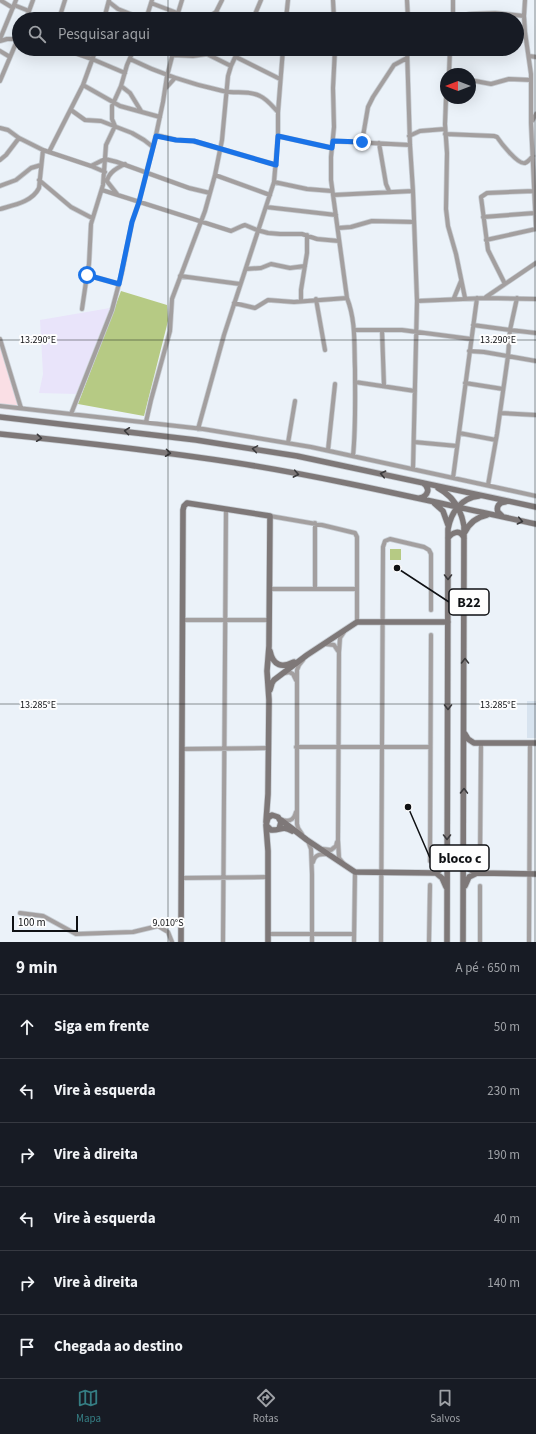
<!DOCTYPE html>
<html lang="pt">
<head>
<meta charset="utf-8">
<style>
  :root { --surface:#171b24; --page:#20242c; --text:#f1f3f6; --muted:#9ea1a6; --line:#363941; --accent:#357d83 }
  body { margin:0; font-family:"Source Sans 3",sans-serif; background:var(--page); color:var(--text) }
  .compass { position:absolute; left:440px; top:68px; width:36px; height:36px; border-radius:50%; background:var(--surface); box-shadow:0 4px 16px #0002; rotate:270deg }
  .scale { position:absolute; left:12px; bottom:10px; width:66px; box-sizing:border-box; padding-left:4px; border:2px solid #0f1114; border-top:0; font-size:11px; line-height:14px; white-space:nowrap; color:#0f1114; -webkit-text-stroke:3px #fefefe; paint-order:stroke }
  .stop { position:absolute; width:12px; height:12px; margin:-9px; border:3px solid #1a73e8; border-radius:50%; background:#fff }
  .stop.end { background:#1a73e8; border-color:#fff; box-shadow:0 1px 4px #0008 }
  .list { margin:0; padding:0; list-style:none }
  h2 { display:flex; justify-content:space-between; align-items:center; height:52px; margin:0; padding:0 16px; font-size:17px }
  h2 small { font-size:13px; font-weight:400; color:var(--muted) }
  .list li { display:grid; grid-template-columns:26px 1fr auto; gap:12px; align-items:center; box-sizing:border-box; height:64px; padding:0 16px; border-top:1px solid var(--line) }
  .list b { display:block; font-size:15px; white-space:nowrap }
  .list em { font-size:13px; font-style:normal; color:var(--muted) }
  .icon { flex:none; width:22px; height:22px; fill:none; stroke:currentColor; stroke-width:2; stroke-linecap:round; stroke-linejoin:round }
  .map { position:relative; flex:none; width:536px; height:942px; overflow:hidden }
  .search { position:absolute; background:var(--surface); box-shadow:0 4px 16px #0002; left:12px; right:12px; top:12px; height:44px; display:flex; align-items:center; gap:10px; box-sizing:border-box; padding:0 14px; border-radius:22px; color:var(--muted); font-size:15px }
  .sheet { height:436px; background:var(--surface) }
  nav { display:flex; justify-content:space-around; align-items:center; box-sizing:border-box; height:56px; border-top:1px solid var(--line); background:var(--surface); font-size:11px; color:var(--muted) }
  nav a { display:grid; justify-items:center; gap:2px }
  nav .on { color:var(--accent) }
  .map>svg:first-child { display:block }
  .commercial { fill:#fadfe5 }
  .industrial { fill:#e9e4fa }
  .built { fill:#d7e3ef }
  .green { fill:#b6ca84 }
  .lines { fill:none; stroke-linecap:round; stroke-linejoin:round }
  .street-casing { stroke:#c8ced4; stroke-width:5.5 }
  .secondary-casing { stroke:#c8ced4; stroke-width:7 }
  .street { stroke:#a39f9f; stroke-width:4 }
  .secondary { stroke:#7e7878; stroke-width:5.5 }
  .oneway { stroke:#3b3a3c }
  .route { stroke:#1a73e8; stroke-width:5 }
  .ticks { fill:none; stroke:#0f1114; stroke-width:1; stroke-opacity:0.45 }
  .ticks-label { font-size:10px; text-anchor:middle; fill:#0f1114; stroke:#fefefe; stroke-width:4; stroke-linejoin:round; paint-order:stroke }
  .leader { fill:none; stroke:#0f1114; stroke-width:1.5 }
  .callout-dot { fill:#0f1114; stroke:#fefefe; stroke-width:1.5 }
  .callout { fill:#fefefe; stroke:#0f1114; stroke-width:1.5 }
  .callout-label { font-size:14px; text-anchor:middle; font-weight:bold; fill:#0f1114 }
</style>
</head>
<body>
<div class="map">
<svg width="536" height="942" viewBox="0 0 536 942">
  <rect width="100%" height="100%" fill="#ebf2f9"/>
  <path class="commercial" d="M0,347L21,411L0,409Z"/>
  <path class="industrial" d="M110,308L76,394L39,393L43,374L40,320Z"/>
  <path class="built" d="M527,701H536V738H527Z"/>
  <path class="green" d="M121,291L167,305L168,321L144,416L78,404Z
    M390,549H401V560H390Z"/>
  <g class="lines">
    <defs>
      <path id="street" d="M0,0L13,8
        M333,0L334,19
        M407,0L408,19
        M525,0L524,16L525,32L531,74V123L536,228
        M109,2L118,9L133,15L136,19
        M151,3L193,19
        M14,5L29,11
        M216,12L225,19
        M178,13L182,0
        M26,19L33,0
        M59,19L65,0
        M104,19L109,0
        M146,19L152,0
        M206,19L216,12L222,0
        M253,19L261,0
        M286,19L288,0
        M334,19L374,18L381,19
        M448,19L470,14L495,13L524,16
        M453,19V0
        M0,39L16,0
        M0,41L7,39H18
        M63,49L92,59L125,73
        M318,49L335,51
        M335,49L333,88L334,127L331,157V180L347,298C356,321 354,344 355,369C355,398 356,426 353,456
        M407,49L410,145L413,191L417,301L413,469
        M0,51L10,57
        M173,55L193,56L207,54L231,66
        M529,56L536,57
        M236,57L280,79
        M130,59C160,74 191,84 223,91C236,94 248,90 260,96C267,99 273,107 278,112
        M449,74L450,49
        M470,80L491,84L509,79L531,80
        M0,81L19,36
        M83,85L120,106L160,117
        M121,86L130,93L141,111
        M165,89L175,78
        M446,98L445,124L447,153L446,209L448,226L456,254L465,298
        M71,110L85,120L101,121L132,133L144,140L153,147
        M532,121L536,114
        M115,126L106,145L103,185L91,224L89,264L87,275L119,284
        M115,126L112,119V106L121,86L127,65L134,49
        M0,128L8,130L19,138L43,150L91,166L105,172
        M445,134L494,136L497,137C501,143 518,165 525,163C528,162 531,158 533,156
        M156,135L176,140L193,141L276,165
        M278,136L332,148
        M409,136L420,131L445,129
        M333,141L410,145
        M362,142L368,107L373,97L394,65L407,58
        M379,143L386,184L389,191
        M49,152L83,85L96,49
        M0,160L6,155L19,138
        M91,166L105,159L117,162L189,188L210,193
        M215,175L270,195
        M39,180L71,207L92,218
        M106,180L117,194
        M107,181C109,172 117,168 125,164
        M274,182L307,189L332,191
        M0,186L16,180L31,168L41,165
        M102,190L231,231L242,226L245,225L257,230L268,233L280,234H302L317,239L339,241
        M333,195L413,191
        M266,207L336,215
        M0,209C14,205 32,202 39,188L43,150
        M483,217L535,213
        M338,228L351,227L372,221L414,222
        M486,240L536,229
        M246,269L261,268L271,264L290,268L305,266
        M180,276L240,284
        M505,284L488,250L481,197L487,193L534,191
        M486,297L536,263
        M454,298L461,281
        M316,299L325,350
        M301,301V290L307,253V235
        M417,301L486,298L536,299
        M234,303L255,308L268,300L294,302L347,298
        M82,309L87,275
        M473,325L510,330L536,333
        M355,330H402L471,339
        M382,330L384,386
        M0,339L21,408
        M469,351L484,352L536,361
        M355,382L415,391
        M465,383L503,389
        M0,406L203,429L311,447L536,496
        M500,413L536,415
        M71,414L112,310L122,272L132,222L139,202L156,135L163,102L167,76L174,49
        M146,422L151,400L170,331L172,299L205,211L215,175L222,140L228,76L231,66L239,49
        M198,429L224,335L274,182L278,136V112L283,49
        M459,433L496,440
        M414,442L457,446
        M288,443L295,401
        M328,450L335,384
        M453,478L477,298
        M488,485L497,434L508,356L510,330L517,298
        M270,516L322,525L355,533L357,537V622
        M269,589H357
        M315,589V523
        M183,620H269
        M325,644L334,645L338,651
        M285,673L289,672L293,674L296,680
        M296,747H430
        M182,749L269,748
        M282,820C290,822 294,820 296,812
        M302,834L298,828L297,824V670L299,665L303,660
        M308,841L311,849L312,874V942
        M323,849L331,850L336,846L337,842
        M430,861L431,635
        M480,861L481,743
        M313,862C315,854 321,854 327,854
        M343,863L339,858L338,840L339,652L340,638L344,632
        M181,878L268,877
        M20,913L43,916L76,934L133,932L158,926L168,932L172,942
        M268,934H354
        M223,942L226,509
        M354,942L355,872
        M381,942L383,547L385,541L390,539L424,547L429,550L431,554V610
        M429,942L430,885
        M480,942V886
        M529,942L530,743"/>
      <path id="secondary" d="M0,417L196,440L297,456L536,507
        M0,434C79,442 158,451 237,463C337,479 437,503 536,524
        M438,488C453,496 461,509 464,526L463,942
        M420,498C428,496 431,488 423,483
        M434,503L443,511L448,525
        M502,516L498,512C496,507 499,502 505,502
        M465,532C470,522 477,517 487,515
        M448,538C453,532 460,529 464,538
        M270,651C273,666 282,668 294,662
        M270,690L272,683L274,680L307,655L357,622H448
        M465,734L468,739L474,743H536
        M281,820L307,840L355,872L436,873L442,868L445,860
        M266,825L268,851V942
        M279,829L281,822L278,817L272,815L268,818L266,825L271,830C280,831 282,825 292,831
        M464,859L469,869L477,873
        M436,873L442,878L446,887
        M465,886L469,877L477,873L536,874
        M181,942L183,510L184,506L187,503L270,516L269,646L267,671L269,700L268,794L266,822
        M447,942L448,529C451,512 461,498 479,496"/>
    </defs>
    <use href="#street" class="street-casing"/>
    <use href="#secondary" class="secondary-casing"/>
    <use href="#street" class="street"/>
    <use href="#secondary" class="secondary"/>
  </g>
  <defs><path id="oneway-chevron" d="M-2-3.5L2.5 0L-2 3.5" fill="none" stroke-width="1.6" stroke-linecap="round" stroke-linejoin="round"/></defs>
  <g class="oneway">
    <use href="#oneway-chevron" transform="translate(127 431) rotate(-173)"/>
    <use href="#oneway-chevron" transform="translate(39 438) rotate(6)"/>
    <use href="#oneway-chevron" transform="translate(255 449) rotate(-171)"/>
    <use href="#oneway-chevron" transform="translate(168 453) rotate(7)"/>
    <use href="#oneway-chevron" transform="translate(296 474) rotate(11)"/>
    <use href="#oneway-chevron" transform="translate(383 474) rotate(-168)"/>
    <use href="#oneway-chevron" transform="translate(520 521) rotate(12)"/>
    <use href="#oneway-chevron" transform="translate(448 577) rotate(90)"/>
    <use href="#oneway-chevron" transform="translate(465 661) rotate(-90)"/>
    <use href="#oneway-chevron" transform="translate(448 707) rotate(90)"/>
    <use href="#oneway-chevron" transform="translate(464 791) rotate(-89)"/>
    <use href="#oneway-chevron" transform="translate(447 837) rotate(90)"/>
  </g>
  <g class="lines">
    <path class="route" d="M87,275L119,284L132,222L139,202L156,136L176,140L194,141L276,165L278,136L332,148L333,141L362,142"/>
  </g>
  <path class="ticks" d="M168,0V19M535,0V942M168,49V942M0,340H536M0,704H536"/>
  <g class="ticks-label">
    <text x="498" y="343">13.290°E</text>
    <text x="38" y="343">13.290°E</text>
    <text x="498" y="708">13.285°E</text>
    <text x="38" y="708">13.285°E</text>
    <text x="168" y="926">9.010°S</text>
  </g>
  <path class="leader" d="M397 568L449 602M408 807L430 858"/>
  <g class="callout-dot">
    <circle cx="397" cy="568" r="4"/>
    <circle cx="408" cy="807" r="4"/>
  </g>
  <g class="callout">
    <rect x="449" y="589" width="40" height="26" rx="4"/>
    <rect x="430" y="845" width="59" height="26" rx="4"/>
  </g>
  <g class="callout-label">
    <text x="469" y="607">B22</text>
    <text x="460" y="863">bloco c</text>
  </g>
</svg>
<svg class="compass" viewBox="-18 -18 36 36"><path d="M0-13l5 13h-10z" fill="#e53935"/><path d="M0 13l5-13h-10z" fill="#9ea1a6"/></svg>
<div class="scale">100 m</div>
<div class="stop" style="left:87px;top:275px"></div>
<div class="stop end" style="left:362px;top:142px"></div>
<div class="search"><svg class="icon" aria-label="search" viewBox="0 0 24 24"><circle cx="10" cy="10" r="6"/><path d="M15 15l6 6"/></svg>Pesquisar aqui</div>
</div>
<section class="sheet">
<h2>9 min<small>A pé · 650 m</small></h2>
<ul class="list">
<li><svg class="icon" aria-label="ahead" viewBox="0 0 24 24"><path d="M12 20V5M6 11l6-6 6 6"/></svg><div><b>Siga em frente</b></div><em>50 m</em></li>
<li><svg class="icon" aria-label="left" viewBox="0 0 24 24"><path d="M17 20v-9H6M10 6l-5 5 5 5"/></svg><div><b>Vire à esquerda</b></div><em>230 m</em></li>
<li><svg class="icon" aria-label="right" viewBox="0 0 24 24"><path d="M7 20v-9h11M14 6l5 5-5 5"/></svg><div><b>Vire à direita</b></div><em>190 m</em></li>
<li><svg class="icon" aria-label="left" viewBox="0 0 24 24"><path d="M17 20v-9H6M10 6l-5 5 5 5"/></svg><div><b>Vire à esquerda</b></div><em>40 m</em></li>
<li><svg class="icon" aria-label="right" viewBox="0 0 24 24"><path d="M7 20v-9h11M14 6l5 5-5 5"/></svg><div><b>Vire à direita</b></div><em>140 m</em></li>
<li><svg class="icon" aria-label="arrive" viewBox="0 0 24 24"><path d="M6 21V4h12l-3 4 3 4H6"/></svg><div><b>Chegada ao destino</b></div></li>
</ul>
</section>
<nav>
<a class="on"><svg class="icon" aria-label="map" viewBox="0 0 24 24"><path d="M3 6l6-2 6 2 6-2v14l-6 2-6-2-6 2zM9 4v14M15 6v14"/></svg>Mapa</a>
<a><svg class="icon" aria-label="directions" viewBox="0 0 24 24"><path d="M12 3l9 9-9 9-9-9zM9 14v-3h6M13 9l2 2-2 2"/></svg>Rotas</a>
<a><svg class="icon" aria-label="saved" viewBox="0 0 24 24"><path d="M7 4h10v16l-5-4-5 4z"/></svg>Salvos</a>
</nav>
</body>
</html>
